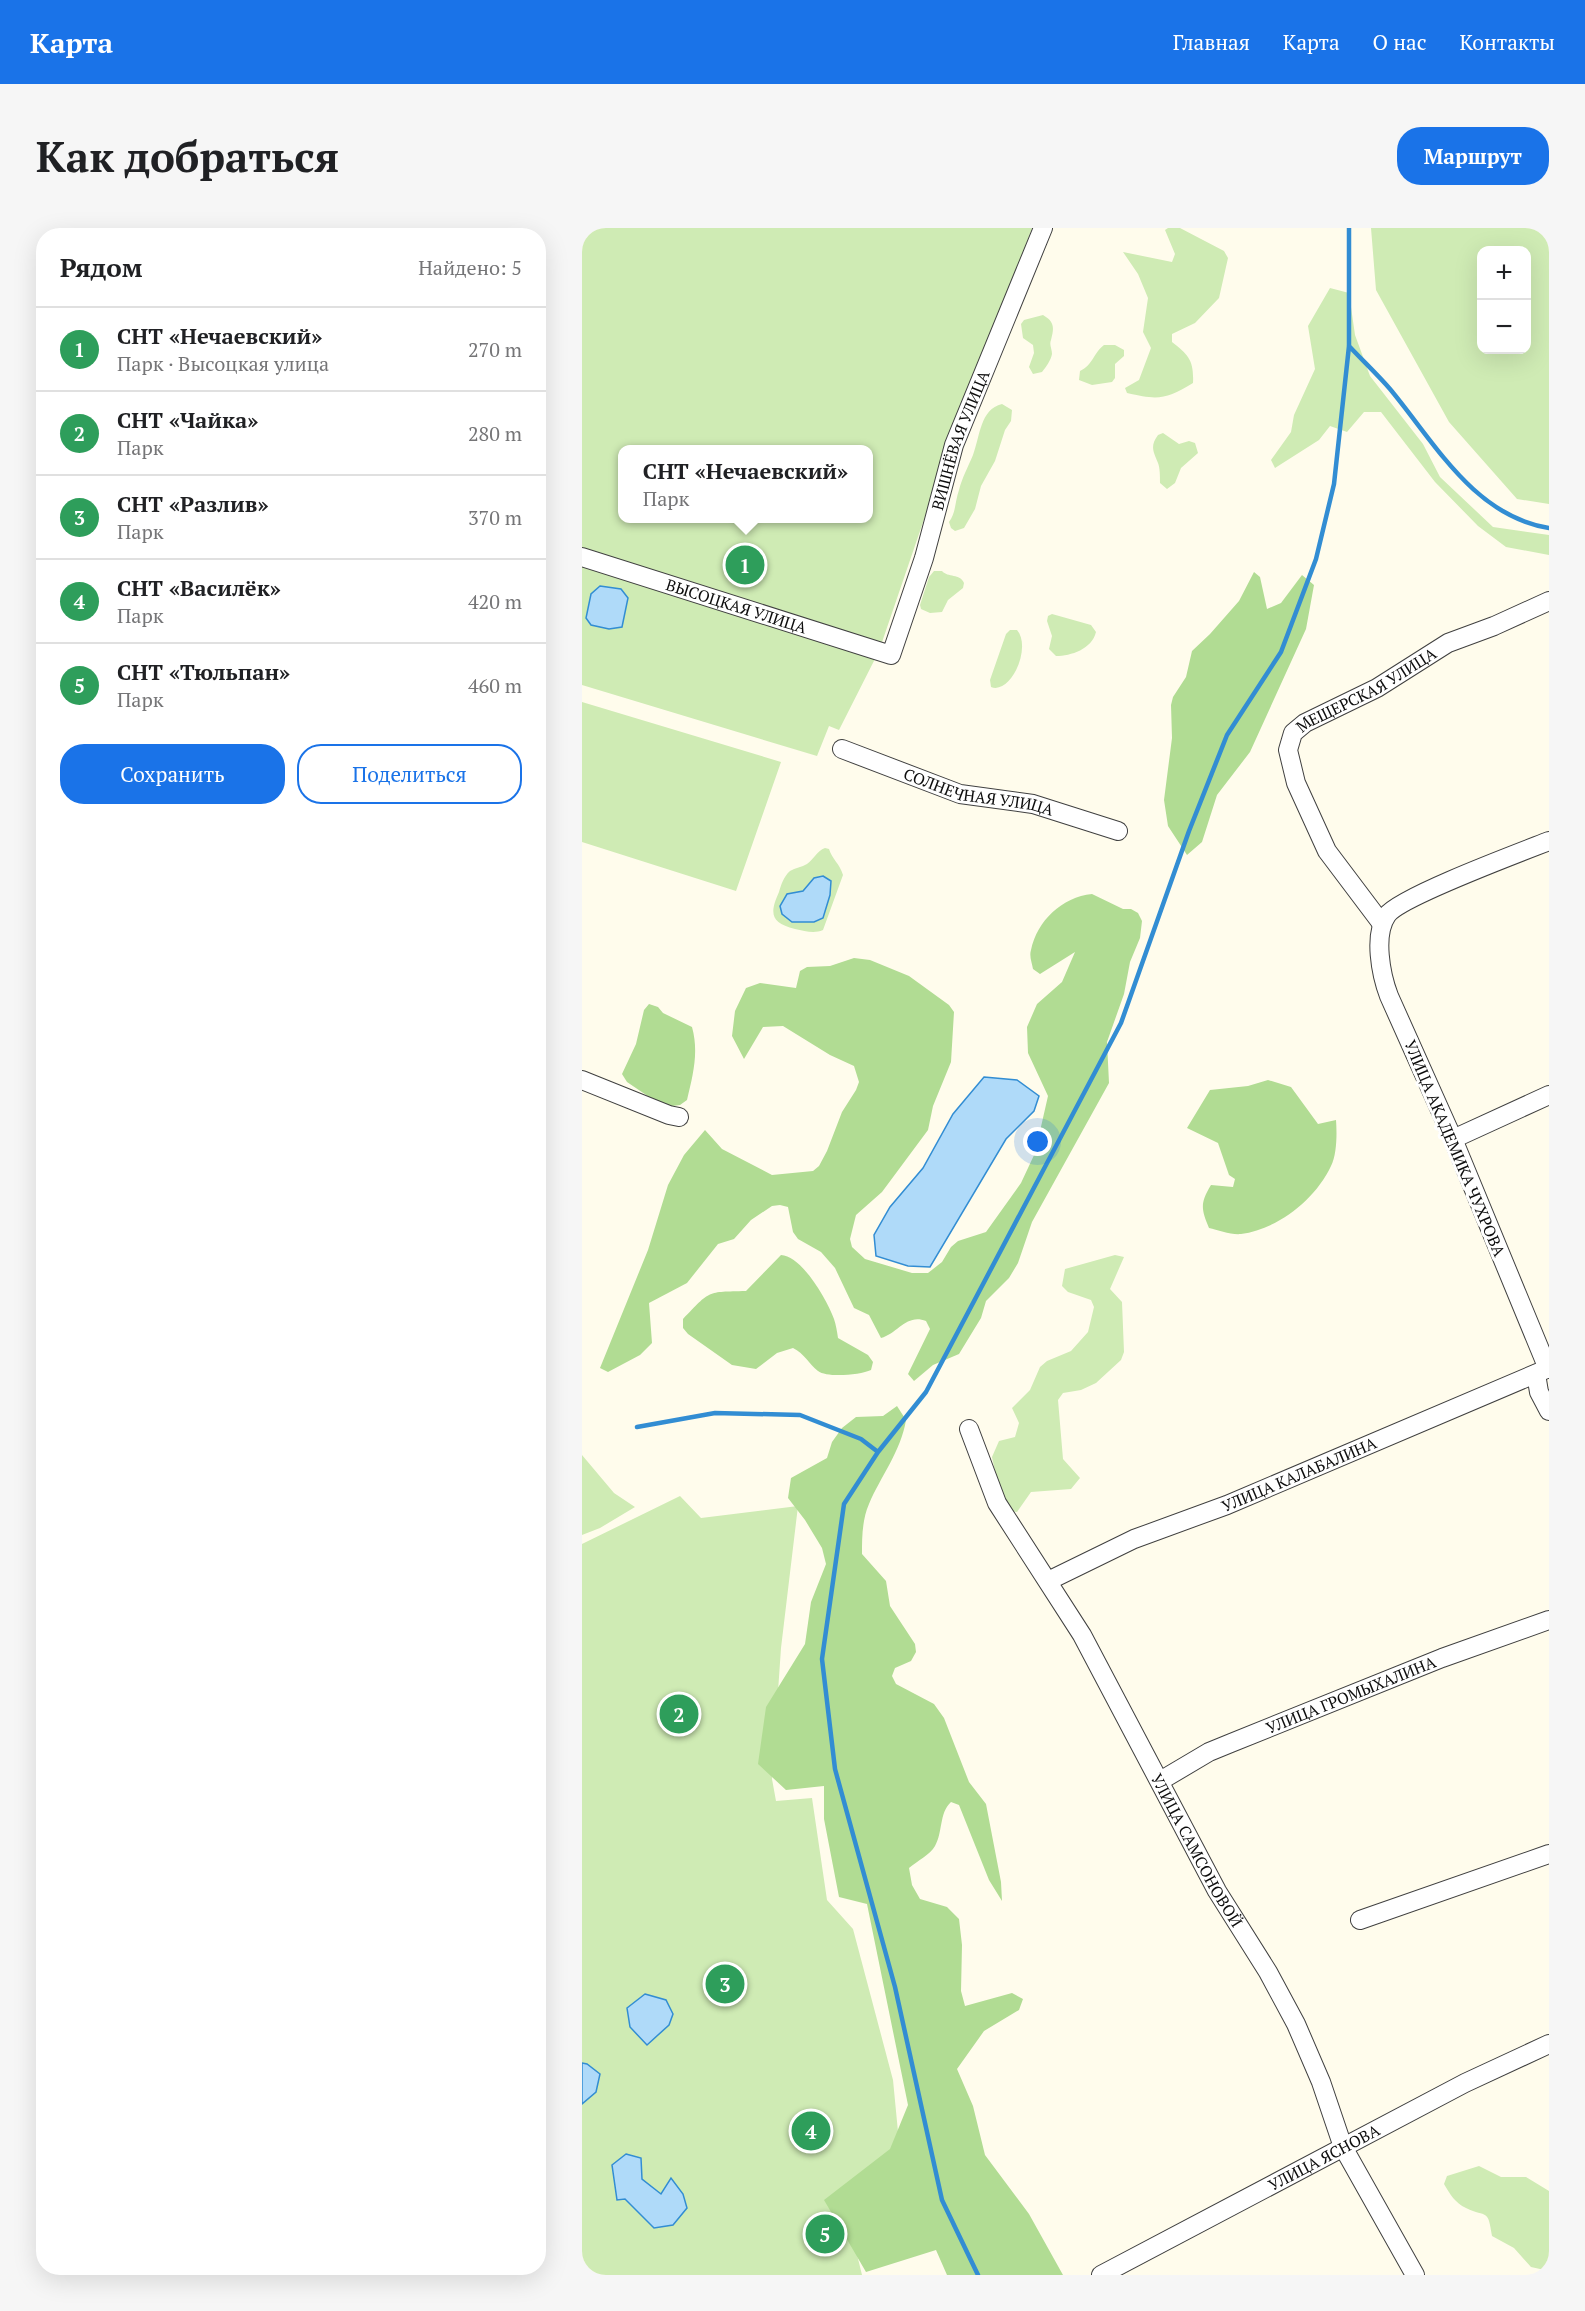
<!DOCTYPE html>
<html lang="ru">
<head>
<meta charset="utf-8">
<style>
  :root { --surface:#fff; --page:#f6f6f6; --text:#202124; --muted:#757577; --line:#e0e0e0; --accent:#1a73e8 }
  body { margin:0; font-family:"PT Serif",serif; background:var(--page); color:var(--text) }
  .controls { position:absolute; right:18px; top:18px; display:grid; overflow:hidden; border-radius:12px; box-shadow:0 6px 24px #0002 }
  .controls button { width:54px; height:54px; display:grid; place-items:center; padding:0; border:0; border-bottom:2px solid var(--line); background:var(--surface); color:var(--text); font:30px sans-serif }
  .you { position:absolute; left:456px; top:914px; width:21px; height:21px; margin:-15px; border:4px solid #fff; border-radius:50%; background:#1a73e8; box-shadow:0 0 0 9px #1a73e833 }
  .badge { display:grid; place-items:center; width:39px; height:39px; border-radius:50%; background:var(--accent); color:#fff; font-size:20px; font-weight:700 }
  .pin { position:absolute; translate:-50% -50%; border:3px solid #fff; box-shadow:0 2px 6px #0006 }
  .popup { position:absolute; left:36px; top:217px; width:255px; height:78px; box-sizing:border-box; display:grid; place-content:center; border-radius:12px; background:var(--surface); filter:drop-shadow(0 2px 4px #0005); font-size:20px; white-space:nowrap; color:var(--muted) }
  .popup b { font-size:22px; color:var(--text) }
  .popup::after { content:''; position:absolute; left:50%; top:100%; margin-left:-12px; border:12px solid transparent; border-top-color:var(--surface) }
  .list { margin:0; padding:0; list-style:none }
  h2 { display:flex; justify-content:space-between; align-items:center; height:78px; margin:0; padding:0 24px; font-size:26px }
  h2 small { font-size:20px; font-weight:400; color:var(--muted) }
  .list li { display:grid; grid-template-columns:39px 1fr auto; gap:18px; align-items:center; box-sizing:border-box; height:84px; padding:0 24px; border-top:2px solid var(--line) }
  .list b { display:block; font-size:22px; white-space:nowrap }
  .list p { margin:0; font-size:20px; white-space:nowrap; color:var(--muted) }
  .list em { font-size:20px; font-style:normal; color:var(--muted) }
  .actions { display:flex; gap:12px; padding:18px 24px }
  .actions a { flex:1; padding:14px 0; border:2px solid var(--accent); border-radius:24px; text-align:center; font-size:21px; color:var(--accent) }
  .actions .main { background:var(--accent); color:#fff }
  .map { position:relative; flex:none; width:967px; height:2047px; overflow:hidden; border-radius:24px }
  header { display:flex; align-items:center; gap:36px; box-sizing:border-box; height:84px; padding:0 30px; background:var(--accent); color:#fff }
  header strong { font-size:28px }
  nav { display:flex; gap:33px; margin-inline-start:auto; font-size:21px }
  .intro { display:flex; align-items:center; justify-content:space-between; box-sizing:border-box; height:144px; padding:0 36px }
  h1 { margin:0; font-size:42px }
  .button { padding:15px 27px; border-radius:24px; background:var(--accent); color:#fff; font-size:21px; font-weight:700 }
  main { display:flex; gap:36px; padding:0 36px }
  aside { flex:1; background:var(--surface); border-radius:24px; box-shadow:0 6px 24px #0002 }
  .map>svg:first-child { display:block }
  .green { fill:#cfebb4; fill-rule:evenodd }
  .forest { fill:#b1dc93 }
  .water { fill:#afdaf9; stroke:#328dd3; stroke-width:1.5 }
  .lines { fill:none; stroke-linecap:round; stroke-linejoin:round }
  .stream { stroke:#328dd3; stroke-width:4.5 }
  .street-casing { stroke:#404040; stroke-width:20 }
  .street { stroke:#fff; stroke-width:18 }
  .labels { text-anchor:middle; stroke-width:6; stroke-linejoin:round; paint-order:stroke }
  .street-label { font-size:16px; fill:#0d0d0d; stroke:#fff }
</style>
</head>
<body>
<header>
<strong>Карта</strong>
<nav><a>Главная</a><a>Карта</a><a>О нас</a><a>Контакты</a></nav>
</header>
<div class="intro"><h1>Как добраться</h1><a class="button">Маршрут</a></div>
<main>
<aside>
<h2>Рядом<small>Найдено: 5</small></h2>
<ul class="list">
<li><span class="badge" style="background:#2e9e5b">1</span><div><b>СНТ «Нечаевский»</b><p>Парк · Высоцкая улица</p></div><em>270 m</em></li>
<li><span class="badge" style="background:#2e9e5b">2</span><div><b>СНТ «Чайка»</b><p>Парк</p></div><em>280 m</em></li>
<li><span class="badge" style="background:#2e9e5b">3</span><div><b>СНТ «Разлив»</b><p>Парк</p></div><em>370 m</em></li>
<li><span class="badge" style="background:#2e9e5b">4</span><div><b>СНТ «Василёк»</b><p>Парк</p></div><em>420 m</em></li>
<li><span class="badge" style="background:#2e9e5b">5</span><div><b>СНТ «Тюльпан»</b><p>Парк</p></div><em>460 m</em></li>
</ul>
<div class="actions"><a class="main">Сохранить</a><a>Поделиться</a></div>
</aside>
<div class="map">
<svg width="967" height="2047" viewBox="0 0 967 2047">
  <rect width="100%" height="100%" fill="#fffcec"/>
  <path class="green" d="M0,0H450L352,262L297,423L257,502L247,498L235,528L0,457ZM40,222H286V290H40Z
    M586,0H598L642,23L646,30L637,70L613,95L590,106V114C607,127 612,133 611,155C584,172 575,172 545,165L543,160L557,152L569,120L561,104L566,70L556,46L541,24L590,34L593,26L583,2Z
    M789,0H967V276L935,271L867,194L794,62ZM900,22H945V122H900Z
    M748,60L767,65L773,107L788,148L841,216L858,249L911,299L967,307V327L924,319L896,298L853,254L799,184H782L765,204L748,198L737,212L693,240L689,232L709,204L712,187L733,141L726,98Z
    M461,87C473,94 472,100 469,112C467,117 470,121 470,126C469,132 464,139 460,144L451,146L447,139L452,125L451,117L441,110L439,96L442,92Z
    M522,117H533L542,122V128L533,136V150L530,154L510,157L497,152L498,143C511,137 512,124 522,117Z
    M420,176L430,182L429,193L423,202L413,233L399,258L393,281L382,300L373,303L369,300L367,294C374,285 373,273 377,262C380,250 386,239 391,227C398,209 398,181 420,176Z
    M581,205L597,216L607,213L613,215L616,225L599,240L593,255L585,261L578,255C578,248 578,240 576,235C571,223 568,218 576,207Z
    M352,343H360C366,350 378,345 382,355L381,360L366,372L360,384L348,385L339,381L338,377L347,349Z
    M470,386L509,397L514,404C510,421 489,428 474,428L467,421L470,408L465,393L466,388Z
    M428,402H435C450,419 429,467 409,459L408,452L424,406Z
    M0,474L199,534L154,663L0,614Z
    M243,620L247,621C250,631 258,636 261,647L241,702C232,706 223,703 213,701C189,695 187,686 197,664C199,657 202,648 208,643C213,640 220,639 225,636C232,631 235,623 243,620Z
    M533,1027L542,1029L528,1061L540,1074L542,1124L539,1132L514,1155L499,1162L481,1165L476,1172L481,1231L498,1250L489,1261L449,1264L435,1284L427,1283L415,1253L410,1229L417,1213L433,1209L437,1195L430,1180L448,1162L458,1139L465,1133L489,1123L506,1104L512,1079L509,1072L486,1064L480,1058L483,1041Z
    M0,1227L32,1265L53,1279L18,1300L0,1307Z
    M98,1268L119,1290L216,1278L199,1420L190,1551L194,1573L230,1570L245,1672L271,1701L311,1852L319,1935L260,1965L280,2047H0V1316Z
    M897,1938L919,1949H944L967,1963V2043L949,2039L932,2020L910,2008C906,1980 905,1990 884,1980C873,1975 868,1966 862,1956L865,1948Z"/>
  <path class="forest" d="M672,344L678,349L685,381L699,375L720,347L732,357L724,401L668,524L635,567L620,614L605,627L586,598L582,572L590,510L589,477L591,469L604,449L610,423L628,406L657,373Z
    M510,666L541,681H549L556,685L560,693L558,710L548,734L542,766L525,814L527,855L450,994L436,1035L427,1050L404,1073L399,1090L377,1126L351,1137L332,1153L326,1146L348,1101L344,1093C325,1085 316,1105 299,1110L287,1087L272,1080L253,1040L239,1024L216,1011L211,1004L206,979L198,977L190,978L169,992L152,1011L136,1016L105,1055L67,1075L70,1115L58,1127L26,1144L18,1140L66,1022L86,957L102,927L123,902L140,921L190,947L231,943L237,938L245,923L260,884L274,862L277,854L272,838L248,827L201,798L181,799L162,831L150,808L153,783L164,760L178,755L214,760L218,743L225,739L248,738L272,730L288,732L327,748L367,777L372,784L369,834L351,878L346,902L300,964L274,987L268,1011L270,1019L283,1031L330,1045H346L360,1034L369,1019L376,1013L404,1004L439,955L453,925L466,868L446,825L445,799L455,776L480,754L493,724L458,746L451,741C450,735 447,728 449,722C455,693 480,669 510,666Z
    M67,776L76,779L81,785L110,799C117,824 111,847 105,872L98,877L82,879L45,854L40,846L54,816L62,782Z
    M686,852L709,859L736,896L754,892C755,905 755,926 749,938C733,972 696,1001 659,1006C649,1007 636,1002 627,1000C619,981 618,975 629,957L651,959L653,951L647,947L636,915L605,900L628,862L666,858Z
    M199,1027C220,1028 245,1072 252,1091C254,1097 255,1103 256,1110L286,1127L291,1134L289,1142C278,1147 245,1150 236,1143C227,1136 222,1125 211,1120L195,1125L174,1141L150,1137L106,1106L101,1100V1091C129,1062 124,1064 164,1063Z
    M315,1178L324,1192C319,1223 299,1248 287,1276C280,1292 280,1310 280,1326L304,1353L308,1378L333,1416L334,1424L329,1433L313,1440L310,1448L314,1456L352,1476L362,1490L387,1554L404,1576L419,1654L420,1673L407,1652L377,1577L369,1574C357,1585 361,1604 353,1618C348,1627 335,1633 327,1640L330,1657L338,1671L365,1679L377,1691L380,1717L379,1763L383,1778L430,1765L441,1771L437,1782L402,1803L375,1841L391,1878L403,1927L447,1986L481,2047H365L354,2022L284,2044L242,1972L308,1921L326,1877L285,1676L257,1669L242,1591V1558L204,1562L176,1536L184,1479L223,1416L229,1374L244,1336L240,1320L223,1292L206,1270L209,1250L245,1230L250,1214L260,1200L274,1189L301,1188Z"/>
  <path class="water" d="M18,358L39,361L46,370L40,399L27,401L9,397L4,390L9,366Z
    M241,648L249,653L248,667L241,690L232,694H210L200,686L198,678L205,666L221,663L232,650Z
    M402,849L435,852L457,868L452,883L424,911L348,1039L326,1038L294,1028L292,1007L308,979L341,940L371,886Z
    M63,1766L84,1772L91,1786L87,1797L65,1817L48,1799L45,1780Z
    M0,1835L5,1836L18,1846L14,1864L0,1876Z
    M44,1926L59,1930L60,1951L79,1966L89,1950L101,1966L105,1980L91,1997L72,2000L43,1971L35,1972L30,1937Z"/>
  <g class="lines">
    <path class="stream" d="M767,118C780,132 795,146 808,161C853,215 892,288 967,300
      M55,1199L133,1185L218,1187L279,1211L296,1224
      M396,2047L360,1972L313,1759L253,1541L240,1431L262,1276L296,1224L344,1164L539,795L607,603L645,507L699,424L734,331L752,256L767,118V0"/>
    <defs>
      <g id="street">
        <path id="s1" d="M0,329L309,427L342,330L372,217L461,0"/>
        <path id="s2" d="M260,521L378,566L451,576L536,603"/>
        <path id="s3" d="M800,696L745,623L714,555L706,522L711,505L723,495L795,460L866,415L912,398L967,373"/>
        <path d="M0,852L87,887L97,889"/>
        <path d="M871,911L967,867"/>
        <path d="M966,1141L871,911L807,768C799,747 791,707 805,687C818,669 939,624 967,613"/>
        <path d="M954,1146L957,1164L967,1183"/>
        <path id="s4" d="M387,1201L415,1275L500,1407L635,1663L686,1744L714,1796L739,1854L761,1919L833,2047"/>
        <path id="s5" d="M466,1353L552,1311L645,1277L967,1140"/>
        <path id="s6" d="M578,1553L627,1524L649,1515L860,1430L967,1392"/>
        <path d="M778,1692L967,1626"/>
        <path id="s7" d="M519,2047L883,1855L967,1816"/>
      </g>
    </defs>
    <use href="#street" class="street-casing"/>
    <use href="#street" class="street"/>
  </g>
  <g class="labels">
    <g class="street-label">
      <text dy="6" stroke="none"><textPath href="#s1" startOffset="550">ВИШНЁВАЯ УЛИЦА</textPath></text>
      <text dy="6" stroke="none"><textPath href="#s1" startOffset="162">ВЫСОЦКАЯ УЛИЦА</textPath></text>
      <text dy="6" stroke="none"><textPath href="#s3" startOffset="303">МЕЩЕРСКАЯ УЛИЦА</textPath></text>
      <text dy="6" stroke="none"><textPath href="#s2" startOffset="144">СОЛНЕЧНАЯ УЛИЦА</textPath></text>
      <text transform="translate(873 920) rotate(67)" y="6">УЛИЦА АКАДЕМИКА ЧУХРОВА</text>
      <text dy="6" stroke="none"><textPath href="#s5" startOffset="273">УЛИЦА КАЛАБАЛИНА</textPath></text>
      <text dy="6" stroke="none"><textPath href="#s6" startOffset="210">УЛИЦА ГРОМЫХАЛИНА</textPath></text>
      <text dy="6" stroke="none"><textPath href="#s4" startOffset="480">УЛИЦА САМСОНОВОЙ</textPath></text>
      <text dy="6" stroke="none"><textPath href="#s7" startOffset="252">УЛИЦА ЯСНОВА</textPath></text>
    </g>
  </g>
</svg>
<div class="controls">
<button>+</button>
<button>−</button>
</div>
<div class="you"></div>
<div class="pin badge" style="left:163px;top:337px;background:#2e9e5b">1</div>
<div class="popup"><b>СНТ «Нечаевский»</b>Парк</div>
<div class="pin badge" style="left:97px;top:1486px;background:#2e9e5b">2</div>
<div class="pin badge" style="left:143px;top:1756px;background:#2e9e5b">3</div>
<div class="pin badge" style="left:229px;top:1903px;background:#2e9e5b">4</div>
<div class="pin badge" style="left:243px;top:2006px;background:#2e9e5b">5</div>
</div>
</main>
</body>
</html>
